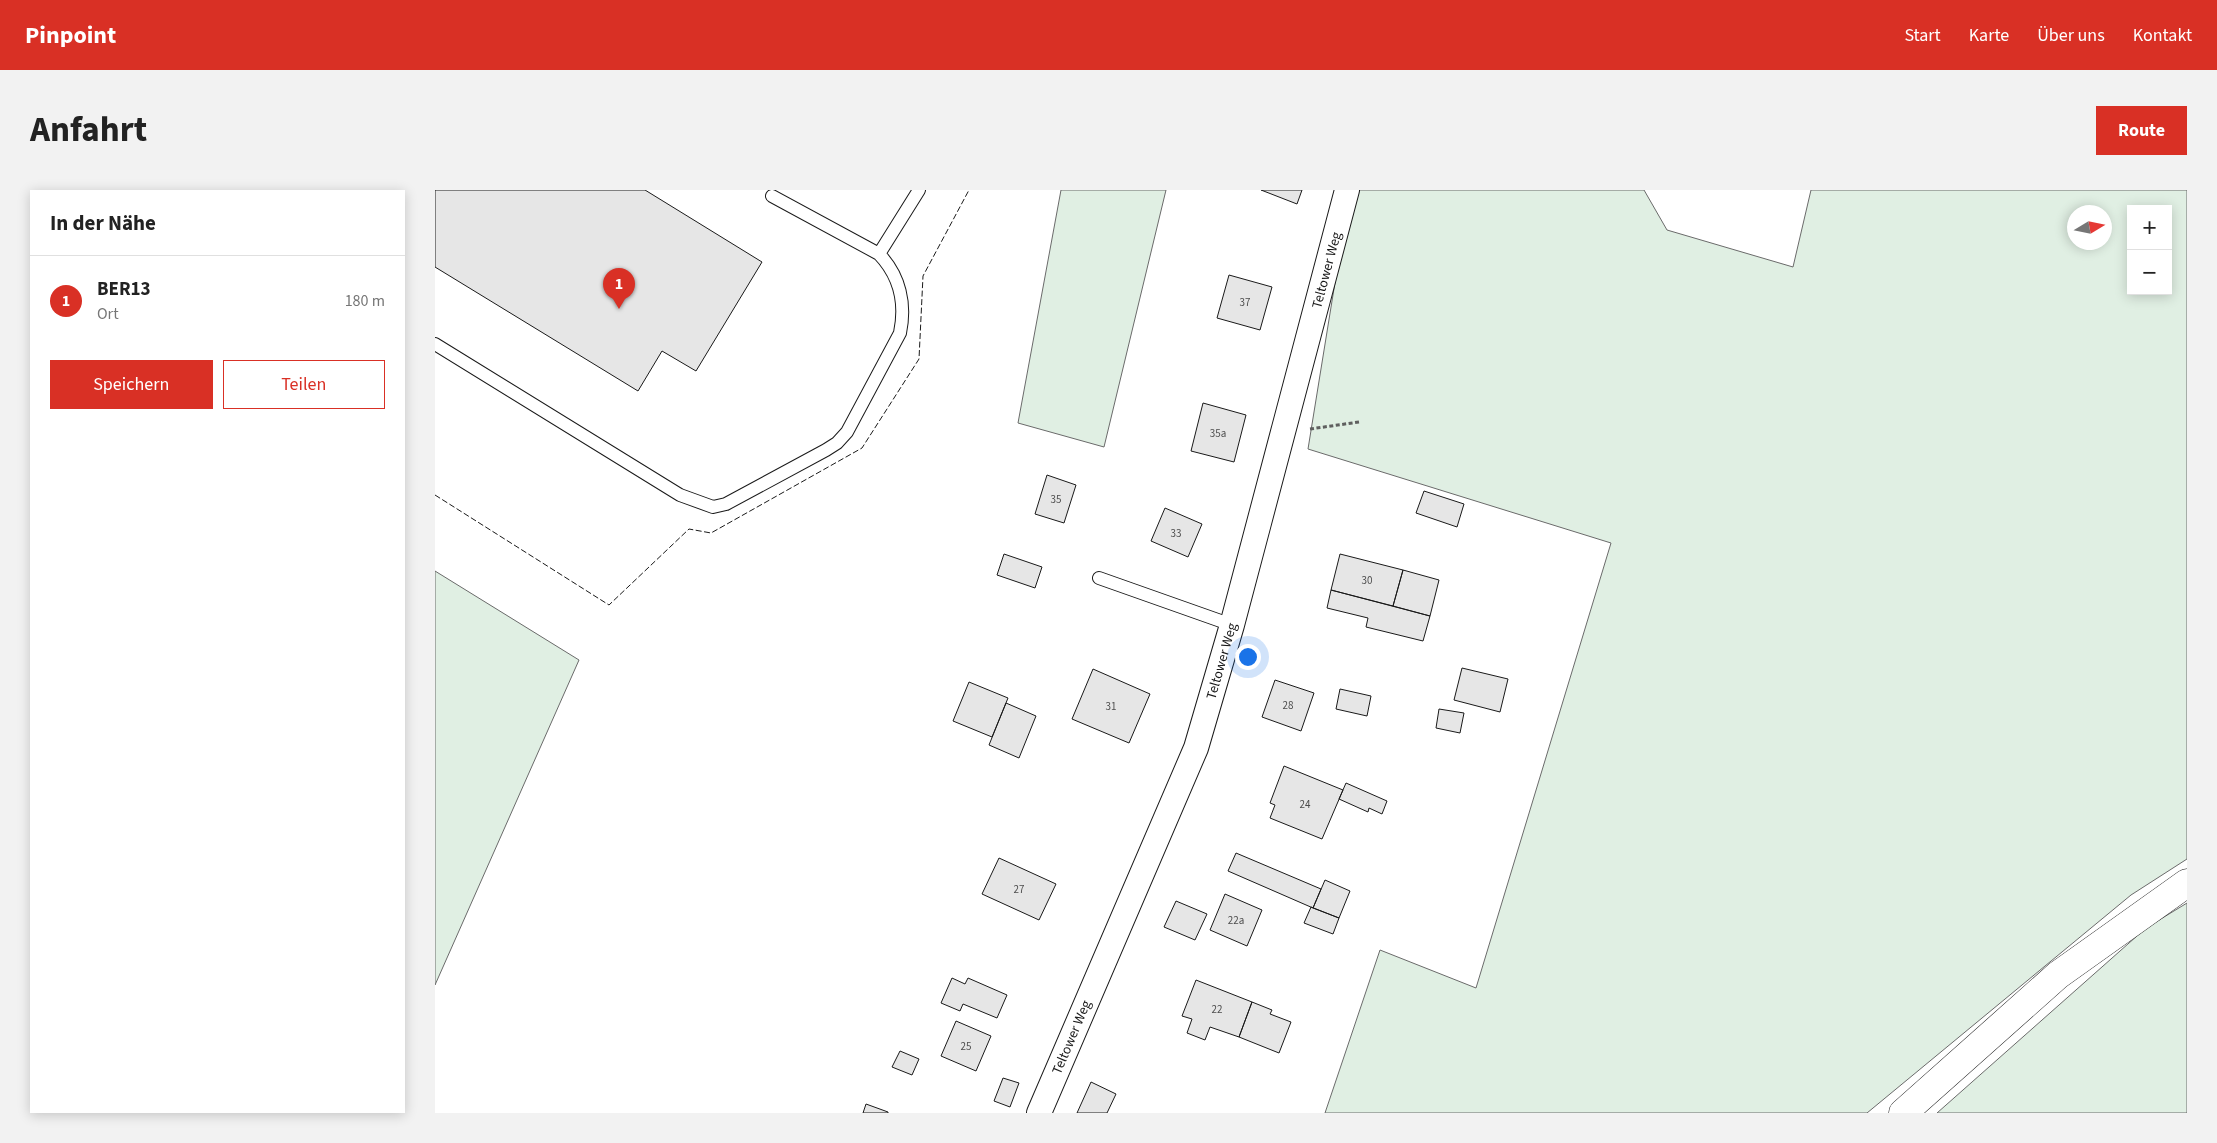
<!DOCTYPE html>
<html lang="de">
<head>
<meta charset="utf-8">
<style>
  :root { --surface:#fff; --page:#f2f2f2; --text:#222; --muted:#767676; --line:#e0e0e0; --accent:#d93025 }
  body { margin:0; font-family:"Source Sans 3",sans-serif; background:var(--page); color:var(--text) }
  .controls { position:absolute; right:15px; top:15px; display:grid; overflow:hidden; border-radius:0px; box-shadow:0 2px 12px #0003 }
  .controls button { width:45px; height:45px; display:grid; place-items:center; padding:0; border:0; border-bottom:1px solid var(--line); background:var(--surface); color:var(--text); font:25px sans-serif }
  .compass { position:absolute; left:1632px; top:15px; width:45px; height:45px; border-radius:50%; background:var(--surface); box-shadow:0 2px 12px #0003; rotate:80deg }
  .you { position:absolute; left:812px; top:466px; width:18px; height:18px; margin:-12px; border:4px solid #fff; border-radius:50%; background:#1a73e8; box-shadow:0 0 0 8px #1a73e833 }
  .badge { display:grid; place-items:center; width:32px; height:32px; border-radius:50%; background:var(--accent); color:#fff; font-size:16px; font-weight:700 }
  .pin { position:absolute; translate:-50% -41px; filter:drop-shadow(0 1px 2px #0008) }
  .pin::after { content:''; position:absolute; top:26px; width:18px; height:15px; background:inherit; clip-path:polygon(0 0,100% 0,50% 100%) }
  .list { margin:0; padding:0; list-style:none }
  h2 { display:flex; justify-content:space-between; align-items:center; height:65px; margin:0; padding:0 20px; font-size:21px }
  h2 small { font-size:16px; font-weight:400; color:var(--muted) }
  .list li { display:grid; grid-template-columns:32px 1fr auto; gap:15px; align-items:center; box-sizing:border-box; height:90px; padding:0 20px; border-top:1px solid var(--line) }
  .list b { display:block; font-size:19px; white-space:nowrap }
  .list p { margin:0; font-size:16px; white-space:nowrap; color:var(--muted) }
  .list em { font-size:16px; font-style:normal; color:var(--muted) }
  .actions { display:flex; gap:10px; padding:15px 20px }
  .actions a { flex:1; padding:11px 0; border:1px solid var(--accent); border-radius:0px; text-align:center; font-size:18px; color:var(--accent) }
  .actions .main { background:var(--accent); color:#fff }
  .map { position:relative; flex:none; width:1752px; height:923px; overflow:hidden; border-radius:0px }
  header { display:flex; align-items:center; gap:30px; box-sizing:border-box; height:70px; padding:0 25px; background:var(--accent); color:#fff }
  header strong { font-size:24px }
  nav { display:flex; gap:28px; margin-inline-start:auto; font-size:18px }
  .intro { display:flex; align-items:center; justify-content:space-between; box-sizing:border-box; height:120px; padding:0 30px }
  h1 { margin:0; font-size:35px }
  .button { padding:12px 22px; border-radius:0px; background:var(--accent); color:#fff; font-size:18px; font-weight:700 }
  main { display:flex; gap:30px; padding:0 30px }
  aside { flex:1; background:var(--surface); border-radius:0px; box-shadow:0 2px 12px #0003 }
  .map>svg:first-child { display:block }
  .green { fill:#e0efe3; stroke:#6a6a6a; fill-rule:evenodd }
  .building { fill:#e6e6e6; stroke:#1a1a1a }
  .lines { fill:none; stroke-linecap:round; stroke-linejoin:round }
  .lane-casing { stroke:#1a1a1a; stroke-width:14 }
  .street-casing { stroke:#1a1a1a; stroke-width:26 }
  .secondary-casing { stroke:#1a1a1a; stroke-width:29 }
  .path { stroke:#5f5f5f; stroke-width:3; stroke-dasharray:4 2.5; stroke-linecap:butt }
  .lane { stroke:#fff; stroke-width:12 }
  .street { stroke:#fff; stroke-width:24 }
  .secondary { stroke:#fff; stroke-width:28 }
  .fence { stroke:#1a1a1a; stroke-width:1; stroke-dasharray:6 2.5; stroke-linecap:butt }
  .labels { text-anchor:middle; stroke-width:4; stroke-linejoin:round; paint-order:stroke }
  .number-label { font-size:11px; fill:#4d4d4d }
  .street-label { font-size:14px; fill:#1a1a1a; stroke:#fff }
</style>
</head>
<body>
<header>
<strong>Pinpoint</strong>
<nav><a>Start</a><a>Karte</a><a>Über uns</a><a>Kontakt</a></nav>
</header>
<div class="intro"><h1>Anfahrt</h1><a class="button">Route</a></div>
<main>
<aside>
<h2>In der Nähe<small></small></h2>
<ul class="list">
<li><span class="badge">1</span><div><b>BER13</b><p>Ort</p></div><em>180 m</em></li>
</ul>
<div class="actions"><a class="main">Speichern</a><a>Teilen</a></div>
</aside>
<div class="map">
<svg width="1752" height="923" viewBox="0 0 1752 923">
  <rect width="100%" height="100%" fill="#fff"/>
  <path class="green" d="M626,0H731L669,257L583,233Z
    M915,0H1209L1232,40L1358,77L1376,0H1752V669L1696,705L1432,923H890L945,760L1041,798L1176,353L873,259ZM1696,19H1733V101H1696ZM1640,22H1670V52H1640Z
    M0,381L144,470L0,795Z
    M1752,713V923H1502L1711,738Z"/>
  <path class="building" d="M0,0H210L327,72L261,181L227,161L203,201L0,77Z
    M826,0H867L862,14Z
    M794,85L837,97L825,140L782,128Z
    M768,213L811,225L799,272L756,261Z
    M612,285L641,295L629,333L600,324Z
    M989,301L1029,314L1022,337L981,323Z
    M730,318L767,334L753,367L716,351Z
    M569,364L607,377L600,398L562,385Z
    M905,364L968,380L958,416L896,400Z
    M968,380L1004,390L995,426L958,416Z
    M896,400L995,426L988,451L931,437L933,428L892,418Z
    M1027,478L1073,489L1065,522L1019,510Z
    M658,479L715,504L694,553L637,529Z
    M840,490L879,503L866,541L827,527Z
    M534,492L573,508L557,547L518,531Z
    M905,499L936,506L932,526L901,519Z
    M571,513L601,526L584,568L554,555Z
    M1004,519L1029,523L1025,543L1001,538Z
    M849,576L908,600L887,649L835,628L840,615L835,613Z
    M911,593L952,611L947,624L934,618L933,622L904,609Z
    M801,663L886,699L878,718L793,681Z
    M564,668L621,694L604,730L547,704Z
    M890,690L915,701L904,728L878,718Z
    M790,704L827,720L812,756L775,740Z
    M741,711L772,724L760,750L729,737Z
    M876,717L904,728L898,744L869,733Z
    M517,788L530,794L533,788L572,805L562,828L528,814L525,821L506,813Z
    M761,790L817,812L804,847L775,837L770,850L752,843L757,829L747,826Z
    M817,812L837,820L835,824L856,832L844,863L804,847Z
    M521,831L556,846L541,881L506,866Z
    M465,861L484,869L477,885L457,877Z
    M568,888L584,893L575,917L559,911Z
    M656,892L681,904L672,923H642Z
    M431,914L453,922V923H428Z"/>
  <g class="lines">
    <defs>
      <path id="lane" d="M337,6L444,64L484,0
        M0,154L245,305L278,317L291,314L391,260L402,253L412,242L465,143C471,114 465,86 444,64
        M664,388L797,435"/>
      <path id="street" d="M604,923L761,558L797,435L912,0"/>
      <path id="secondary" d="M1468,923L1623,785L1752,693"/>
    </defs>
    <use href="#lane" class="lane-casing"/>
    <use href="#street" class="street-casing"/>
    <use href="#secondary" class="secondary-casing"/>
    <path class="path" d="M875,239L924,232"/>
    <use href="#lane" class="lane"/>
    <use href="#street" class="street"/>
    <use href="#secondary" class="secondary"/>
    <path class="fence" d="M0,305L174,415L254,339L276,343L427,258L484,169L488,86L534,0"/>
  </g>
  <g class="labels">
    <g class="number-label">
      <text x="810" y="116">37</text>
      <text x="783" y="247">35a</text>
      <text x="621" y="313">35</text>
      <text x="741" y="347">33</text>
      <text x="932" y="394">30</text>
      <text x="853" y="519">28</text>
      <text x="676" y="520">31</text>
      <text x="870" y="618">24</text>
      <text x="584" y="703">27</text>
      <text x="801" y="734">22a</text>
      <text x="782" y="823">22</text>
      <text x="531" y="860">25</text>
    </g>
    <g class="street-label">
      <text transform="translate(891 80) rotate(-75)" y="5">Teltower Weg</text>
      <text transform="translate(786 471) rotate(-74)" y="5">Teltower Weg</text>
      <text transform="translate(636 847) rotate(-67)" y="5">Teltower Weg</text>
    </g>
  </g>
</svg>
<div class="controls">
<button>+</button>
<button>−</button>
</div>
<svg class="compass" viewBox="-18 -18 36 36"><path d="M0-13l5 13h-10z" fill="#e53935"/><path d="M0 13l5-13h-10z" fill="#767676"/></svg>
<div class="you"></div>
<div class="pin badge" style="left:184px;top:119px">1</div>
</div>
</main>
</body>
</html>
